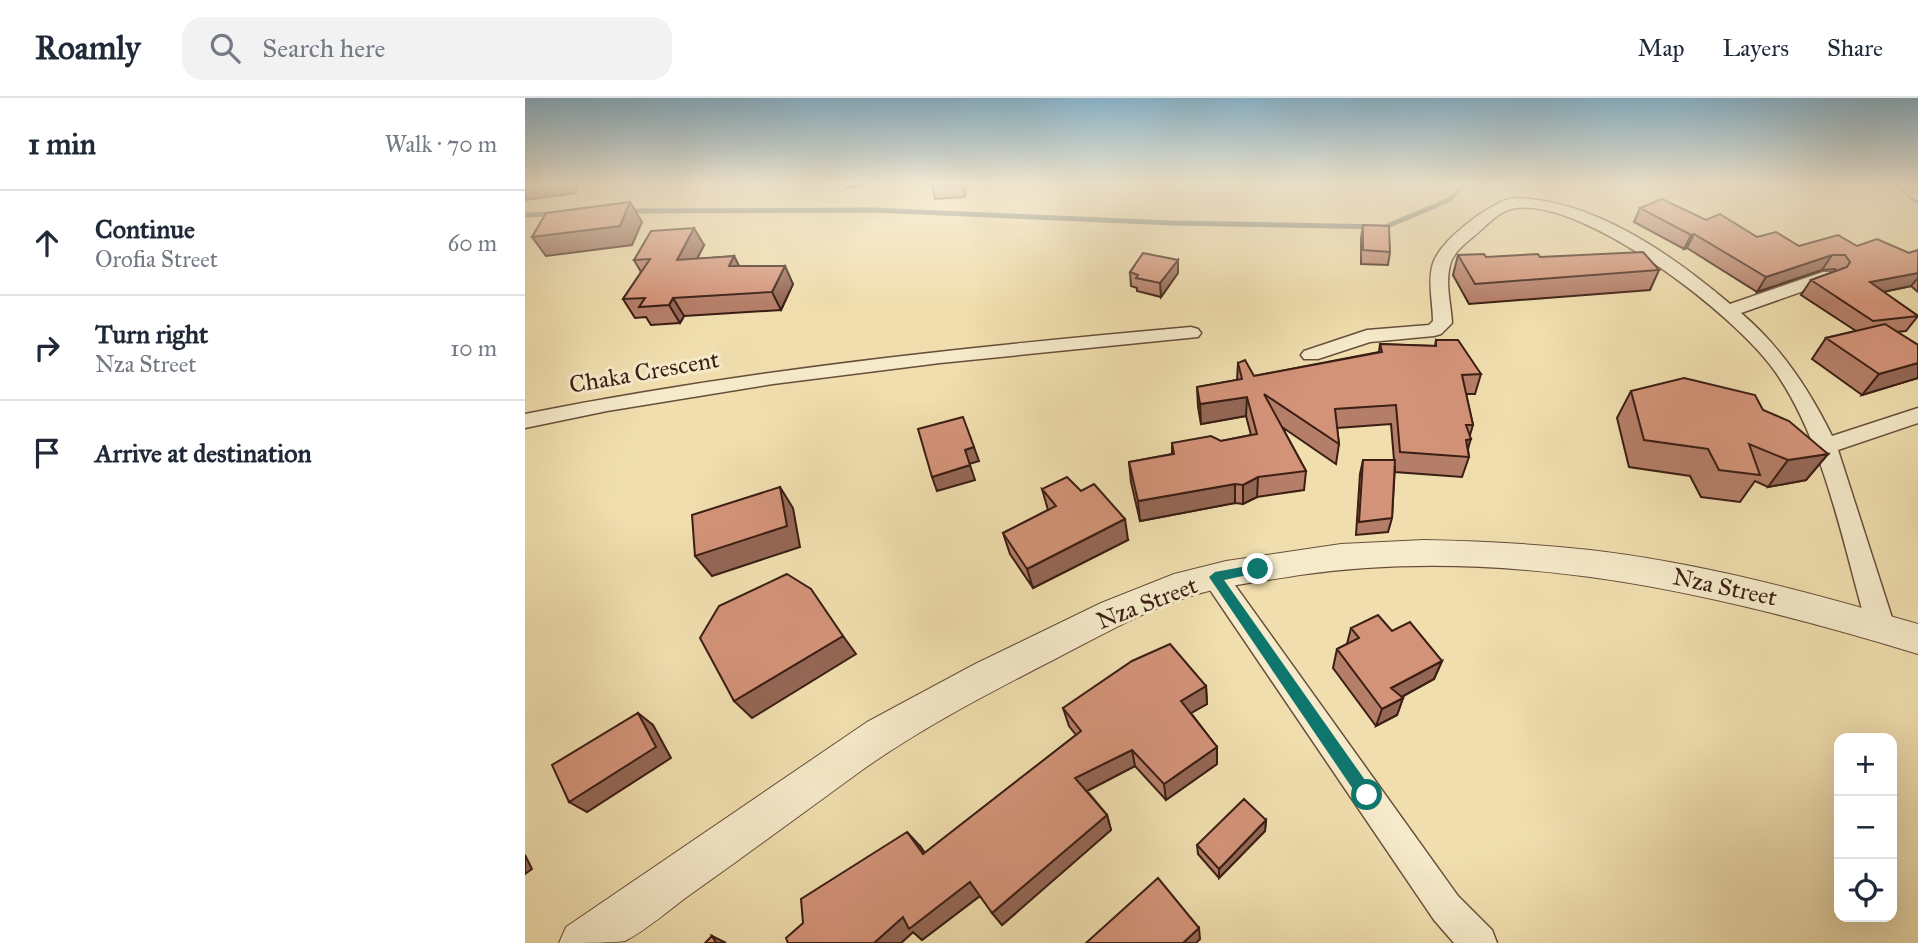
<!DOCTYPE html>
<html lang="en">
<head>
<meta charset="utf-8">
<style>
  :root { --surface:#fff; --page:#f2f2f3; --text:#1f2937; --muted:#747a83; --line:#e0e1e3 }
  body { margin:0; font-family:"IM FELL Great Primer",serif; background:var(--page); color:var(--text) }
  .controls { position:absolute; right:21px; bottom:21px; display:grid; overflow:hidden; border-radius:14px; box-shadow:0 7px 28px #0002 }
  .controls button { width:63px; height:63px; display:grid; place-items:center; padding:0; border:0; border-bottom:2px solid var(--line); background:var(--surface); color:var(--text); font:35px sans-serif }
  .stop { position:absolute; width:21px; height:21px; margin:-16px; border:5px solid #0f766e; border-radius:50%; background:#fff }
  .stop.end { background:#0f766e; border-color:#fff; box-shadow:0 2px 7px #0008 }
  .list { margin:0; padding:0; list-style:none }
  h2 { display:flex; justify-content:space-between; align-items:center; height:91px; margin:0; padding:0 28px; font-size:30px }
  h2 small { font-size:23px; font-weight:400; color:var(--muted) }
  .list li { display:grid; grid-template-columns:46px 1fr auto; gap:21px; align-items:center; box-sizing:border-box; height:105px; padding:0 28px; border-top:2px solid var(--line) }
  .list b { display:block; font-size:26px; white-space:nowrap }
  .list p { margin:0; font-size:23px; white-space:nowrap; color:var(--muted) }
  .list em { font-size:23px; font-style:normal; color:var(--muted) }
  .icon { flex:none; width:38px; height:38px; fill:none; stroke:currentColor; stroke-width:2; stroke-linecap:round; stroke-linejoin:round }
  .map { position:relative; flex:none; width:1393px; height:845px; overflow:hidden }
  header { display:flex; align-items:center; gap:42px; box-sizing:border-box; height:98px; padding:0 35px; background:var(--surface); border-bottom:2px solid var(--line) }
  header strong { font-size:33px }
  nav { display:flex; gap:38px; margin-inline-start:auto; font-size:24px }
  .search { width:490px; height:63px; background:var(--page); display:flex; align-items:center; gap:18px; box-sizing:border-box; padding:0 24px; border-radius:21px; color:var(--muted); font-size:26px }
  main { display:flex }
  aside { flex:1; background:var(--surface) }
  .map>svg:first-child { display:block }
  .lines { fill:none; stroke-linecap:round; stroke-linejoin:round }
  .stream { stroke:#757c71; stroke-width:5 }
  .minor-casing { stroke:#684e3a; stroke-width:3 }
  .tertiary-casing { stroke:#684e3a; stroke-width:2 }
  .minor { fill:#f5eaca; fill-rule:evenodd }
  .tertiary { fill:#f5eaca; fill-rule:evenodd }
  .wall { fill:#b57e68; stroke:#3b1e14; stroke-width:2 }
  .shaded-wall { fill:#946755; stroke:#3b1e14; stroke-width:2 }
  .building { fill:#d39379; stroke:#3b1e14; stroke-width:2 }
  .route { fill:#0f766e }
  .labels { text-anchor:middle; stroke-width:6; stroke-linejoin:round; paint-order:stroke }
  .street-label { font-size:24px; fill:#3b1e14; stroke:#f5eaca }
</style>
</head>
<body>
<header>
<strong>Roamly</strong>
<div class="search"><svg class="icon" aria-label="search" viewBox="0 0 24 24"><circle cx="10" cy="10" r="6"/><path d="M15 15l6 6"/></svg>Search here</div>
<nav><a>Map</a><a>Layers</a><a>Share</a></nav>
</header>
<main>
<aside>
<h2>1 min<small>Walk · 70 m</small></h2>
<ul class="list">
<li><svg class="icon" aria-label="ahead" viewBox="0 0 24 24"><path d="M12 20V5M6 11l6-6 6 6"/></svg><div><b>Continue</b><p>Orofia Street</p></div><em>60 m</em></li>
<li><svg class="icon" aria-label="right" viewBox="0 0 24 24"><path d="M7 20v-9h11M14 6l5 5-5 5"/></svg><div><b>Turn right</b><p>Nza Street</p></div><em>10 m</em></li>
<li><svg class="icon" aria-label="arrive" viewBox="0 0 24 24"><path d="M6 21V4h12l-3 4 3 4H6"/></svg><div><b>Arrive at destination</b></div></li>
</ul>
</aside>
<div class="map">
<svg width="1393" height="845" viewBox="0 0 1393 845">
  <rect width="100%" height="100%" fill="#f0deae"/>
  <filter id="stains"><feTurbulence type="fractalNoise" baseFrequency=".00286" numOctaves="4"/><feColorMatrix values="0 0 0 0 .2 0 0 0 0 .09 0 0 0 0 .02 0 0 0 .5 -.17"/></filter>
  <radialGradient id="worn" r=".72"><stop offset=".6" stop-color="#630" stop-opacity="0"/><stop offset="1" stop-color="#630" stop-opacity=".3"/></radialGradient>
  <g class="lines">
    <path class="stream" d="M101,113L348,112L648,125L860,129L924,102L941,85
      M0,117L29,116"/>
    <defs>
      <path id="minor" d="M1371,85H1387L1393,90V103L1388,101Z
        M987,100C1067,100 1146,156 1205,206L1298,174H1310L1313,178L1310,182L1216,215C1256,249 1284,291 1307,338L1393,310V325L1313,352L1370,529L1366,537L1356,541L1346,537L1342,529C1318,446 1299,342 1249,272C1209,216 1062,102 991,110C978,111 965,124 956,132C945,142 928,153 925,167C920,186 926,206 927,225L916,236L909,238L845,244L793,261H779L776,257L779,253L842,232L904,227L908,223C908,206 903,186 907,169C912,144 963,106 987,100Z
        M666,229L673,231L676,235L673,239L415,265L248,286L82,313L0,330V316C220,272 442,249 666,229Z
        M690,469L699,472L933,798L967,832L972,845H929L909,822L681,486L677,479L681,472Z"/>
      <path id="tertiary" d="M899,442C955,443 1010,446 1065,452C1176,465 1285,494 1393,526V556C1193,495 985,447 775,477C739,483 701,487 666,498C620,512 575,538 532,560C466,594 400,628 340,670C282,712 224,755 166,796C145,811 123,831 100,843C87,845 50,845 34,845L41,829L342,624L450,566L576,505L649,476L701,463L816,446Z"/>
    </defs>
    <use href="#minor" class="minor-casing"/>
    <use href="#tertiary" class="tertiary-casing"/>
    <use href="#minor" class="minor"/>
    <use href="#tertiary" class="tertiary"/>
  </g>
  <path class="wall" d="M407,85H442L440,99L410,101L407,89Z
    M1115,110L1181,122L1232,139L1274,148H1332L1384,155L1393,152V194L1386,188L1358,194L1393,218L1381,233L1372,234L1393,247V280L1337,297L1287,261L1301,240L1331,233L1276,197L1286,182L1311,173L1310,171L1297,172L1232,194L1162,150L1159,151L1109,124Z
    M838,127L865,154L863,167L836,166V140Z
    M179,147L172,161L209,158L214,168L268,186L256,212L159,218L155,225L126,227L121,219L110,220L98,201L116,174L109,162Z
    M933,157L961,159H1015L1134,172L1125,192L944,206L928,177Z
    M653,162V175L636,199L612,193V190L606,188L605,174Z
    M911,242L956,276L950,296H941L948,327L945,337L943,352L944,359L937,379L870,374V368L867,420L863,434L831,437L835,376L838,362H869L866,326L812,330L814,346L811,366L757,329L781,373L779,392L732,399L718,406L710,405L615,423L606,384L604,364L647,356V345L696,343L726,337L721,318L676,326L673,309L672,289L712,282L713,265L729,278L854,254L855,246L910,248Z
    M1106,293L1238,312L1303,356L1281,382L1243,389L1230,383L1215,404L1176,399L1165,378L1104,369L1092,320Z
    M517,391L603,442L508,490L485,456L478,435L523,412Z
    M826,530L867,533L917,563L909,581L877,599L878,600L872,617L851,628L808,570L812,551L822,546Z
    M681,588L682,606L666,615L692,649V666L641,702L610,668L562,693L582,717L586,732L477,827L455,798L397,842L388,834L376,845H263L395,748L400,755L551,637L544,628L538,610Z
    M741,722L740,733L694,780L673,756L672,747Z"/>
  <path class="shaded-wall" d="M0,85H53L51,95L0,102Z
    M320,85H350V86L321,90Z
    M437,85H442L440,99L437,87Z
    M105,104L117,124L107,147L21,158L7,139Z
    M169,130L179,147L162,180L152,162Z
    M1169,136L1162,150L1159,151L1166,137Z
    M1307,157L1297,172L1232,194L1241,179Z
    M209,158L218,176L204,168Z
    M653,162V175L636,199L635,185Z
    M260,168L268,186L256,212L247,194Z
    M1393,175V180L1386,188L1334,199L1345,184Z
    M148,200L159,218L155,225L144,207Z
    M1393,265V280L1337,297L1354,276Z
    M722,299L721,318L676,326L675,306Z
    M946,341L940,359L941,342Z
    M449,349L454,363L444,366L440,352Z
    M1303,356L1281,382L1243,389L1263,362Z
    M445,367L450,382L412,393L407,379Z
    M733,379L732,399L718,406V387Z
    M710,386V405L615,423L613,403Z
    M255,389L268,410L275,449L187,478L170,458Z
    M600,421L603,442L508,490L502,471Z
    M318,538L331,556L227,620L209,603Z
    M917,563L909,581L860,608L866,590Z
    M681,588L682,606L657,620L656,603Z
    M878,600L872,617L851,628L857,611Z
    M113,615L128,627L146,660L62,714L44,704Z
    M692,649V666L641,702L639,686Z
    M607,652L610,668L556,696L550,680Z
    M582,717L586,732L477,827L467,815Z
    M741,722L740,733L694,780V771Z
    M382,734L395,748L410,770L398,756Z
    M0,757L7,771L0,776Z
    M445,784L456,797L397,842L388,834L376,845H349L378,819Z
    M674,830L675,841L671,845H658Z
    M187,838L201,845H191Z"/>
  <path class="building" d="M407,85H437V87L407,89Z
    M1137,101L1181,122L1195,116L1232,139L1251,134L1274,148L1313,137L1332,148L1352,141L1384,155L1393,152V175L1345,184L1393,218L1348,223L1286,182L1322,169L1325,164L1320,157H1307L1241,179L1169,136L1166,137L1115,110Z
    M105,104L95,128L7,139L21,115Z
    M838,127L864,128L865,154L838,152Z
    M169,130L152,162L209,158L204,168H260L247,194L148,200L144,207L114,209L120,200L98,201L125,161L109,162L126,133Z
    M1118,154L1134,172L950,186L933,157L959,156L961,159L1013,156L1015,159Z
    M618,155L653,162L635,185L611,180L613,177L605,174Z
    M1360,226L1393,247V265L1354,276L1301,240Z
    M911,242H933L956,276L937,277L948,327H941L946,341L941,342L944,359L875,354L871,307L810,311L814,346L739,296L781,373L733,379L718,387L710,386L613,403L604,364L649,356L647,345L686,338L696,343L732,336L722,299L675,306L672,289L717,281L713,265L720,262L729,278L857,254L855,246L911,248Z
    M1159,280L1230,297L1238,312L1264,323L1303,356L1263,362L1224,346L1235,377L1194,372L1183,351L1119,342L1106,293Z
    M438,319L449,349L440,352L445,367L407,379L393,331Z
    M838,362H870L867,420L834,424Z
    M542,379L556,393L569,386L600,421L502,471L478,435L531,408L517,391Z
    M255,389L262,428L170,458L167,417Z
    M262,476L286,491L318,538L209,603L175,540L194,508Z
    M853,517L867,533L885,524L917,563L866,590L878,600L857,611L812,551L834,540L826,530Z
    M645,546L681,588L656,603L692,649L639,686L607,652L550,680L582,717L467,815L445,784L384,831L378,819L349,845H263L261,840L278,825L276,801L382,734L398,756L556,633L538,610L607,563Z
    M113,615L131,649L44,704L27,667Z
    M719,701L741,722L694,771L672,747Z
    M633,780L674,830L658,845H561Z
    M187,838L191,845H180Z"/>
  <linearGradient id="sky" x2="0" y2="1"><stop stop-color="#89b7d1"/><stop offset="0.42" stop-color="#f8f0db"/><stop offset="1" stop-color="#f8f0db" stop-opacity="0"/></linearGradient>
  <rect width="1393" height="204" fill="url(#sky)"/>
  <path class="route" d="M733,466L739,471L737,474L699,482L847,692L849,697L847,703L842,705L836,703L684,479L690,474Z"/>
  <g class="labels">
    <g class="street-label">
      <text transform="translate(119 274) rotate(-10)" y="8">Chaka Crescent</text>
      <text transform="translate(1200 489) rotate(12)" y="8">Nza Street</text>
      <text transform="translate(622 505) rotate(-21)" y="8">Nza Street</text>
    </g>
  </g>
  <rect width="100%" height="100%" filter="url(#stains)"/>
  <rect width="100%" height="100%" fill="url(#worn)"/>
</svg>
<div class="controls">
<button>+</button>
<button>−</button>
<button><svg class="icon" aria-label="locate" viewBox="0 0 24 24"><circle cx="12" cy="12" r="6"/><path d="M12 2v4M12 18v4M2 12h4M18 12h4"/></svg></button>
</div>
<div class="stop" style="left:842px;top:697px"></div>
<div class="stop end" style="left:733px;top:471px"></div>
</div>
</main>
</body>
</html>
